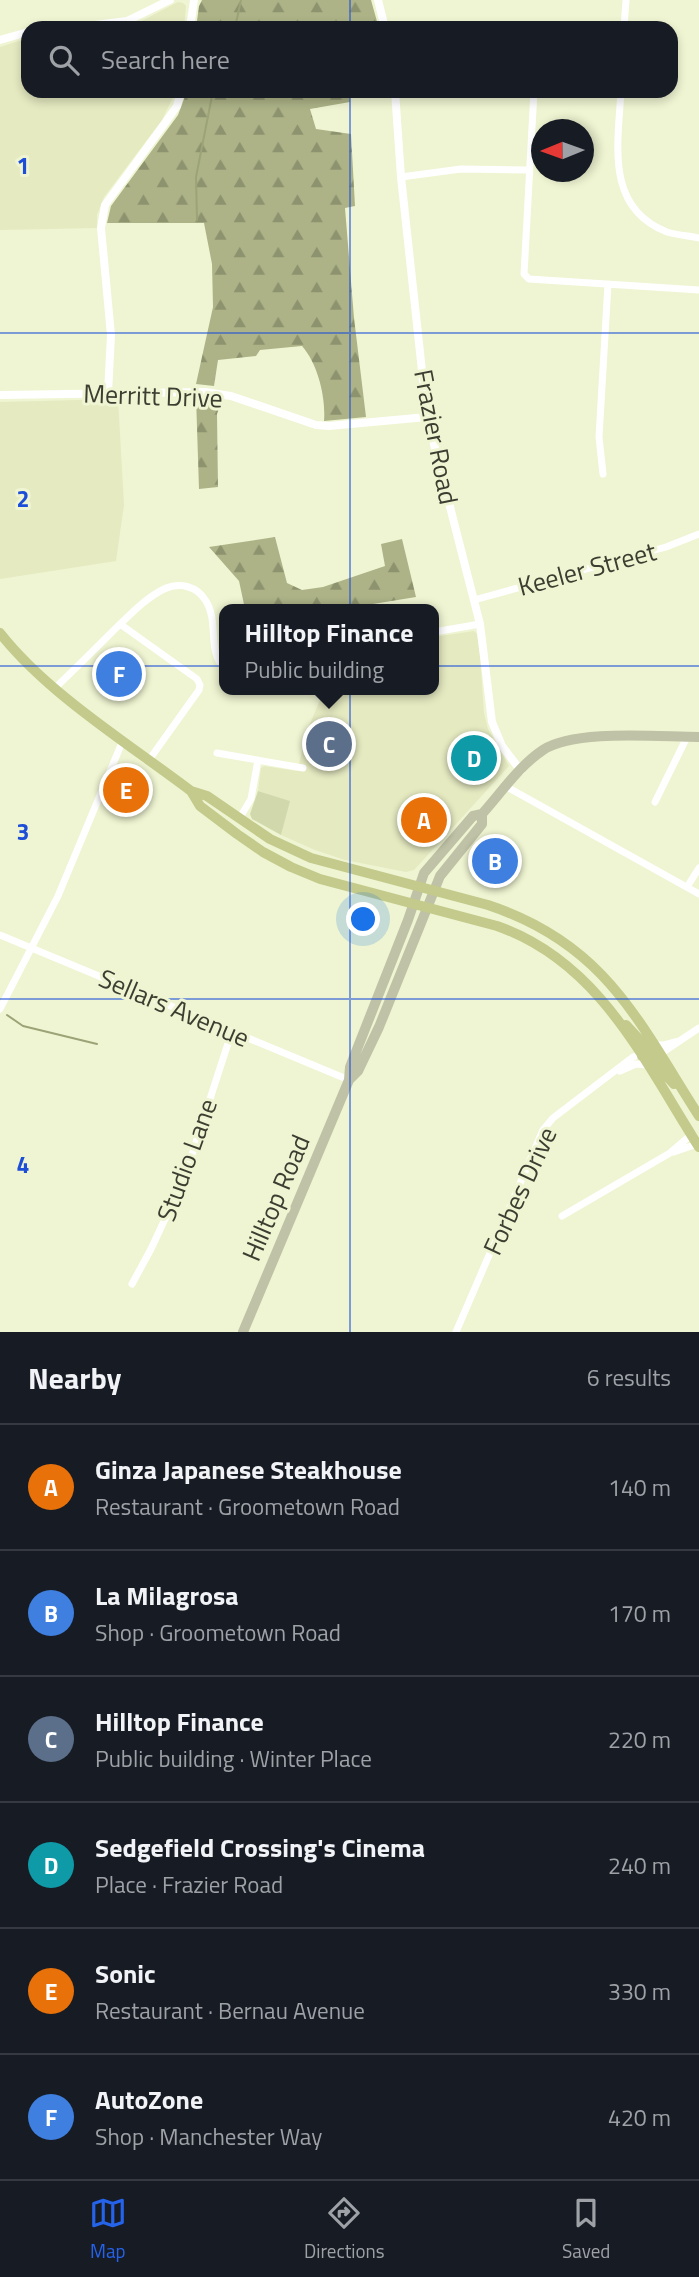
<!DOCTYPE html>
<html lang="en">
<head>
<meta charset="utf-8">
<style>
  :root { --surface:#171b24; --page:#20242c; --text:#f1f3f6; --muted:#9ea1a6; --line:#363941; --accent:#2563eb }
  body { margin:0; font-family:"Titillium Web",sans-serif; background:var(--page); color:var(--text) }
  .compass { position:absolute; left:531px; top:119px; width:63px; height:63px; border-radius:50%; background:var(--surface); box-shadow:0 4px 10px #0003; rotate:269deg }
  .you { position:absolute; left:364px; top:920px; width:24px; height:24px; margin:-18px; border:5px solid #fff; border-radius:50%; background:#1a73e8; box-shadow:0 0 0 10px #1a73e833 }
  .badge { display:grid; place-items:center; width:46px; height:46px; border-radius:50%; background:var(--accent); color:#fff; font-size:23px; font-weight:700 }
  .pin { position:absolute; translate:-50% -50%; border:4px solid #fff; box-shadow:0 2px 7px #0006 }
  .popup { position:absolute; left:219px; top:604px; width:220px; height:91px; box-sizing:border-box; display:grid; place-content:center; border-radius:14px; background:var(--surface); filter:drop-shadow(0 2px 5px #0005); font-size:23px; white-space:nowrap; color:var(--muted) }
  .popup b { font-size:26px; color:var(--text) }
  .popup::after { content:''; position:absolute; left:50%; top:100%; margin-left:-14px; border:14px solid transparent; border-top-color:var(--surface) }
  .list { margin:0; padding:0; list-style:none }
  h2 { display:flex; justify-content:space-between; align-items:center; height:91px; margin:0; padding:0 28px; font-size:30px }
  h2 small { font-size:23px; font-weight:400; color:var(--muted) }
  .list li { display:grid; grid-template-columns:46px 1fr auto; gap:21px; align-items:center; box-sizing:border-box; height:126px; padding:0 28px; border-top:2px solid var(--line) }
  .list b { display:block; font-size:26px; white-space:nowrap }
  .list p { margin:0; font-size:23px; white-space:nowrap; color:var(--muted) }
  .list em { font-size:23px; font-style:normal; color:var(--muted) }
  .icon { flex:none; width:38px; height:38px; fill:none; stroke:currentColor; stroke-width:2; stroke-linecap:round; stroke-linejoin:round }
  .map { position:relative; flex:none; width:699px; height:1332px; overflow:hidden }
  .search { position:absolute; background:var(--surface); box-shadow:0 4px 10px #0003; left:21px; right:21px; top:21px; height:77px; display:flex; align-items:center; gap:18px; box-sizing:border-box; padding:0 24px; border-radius:21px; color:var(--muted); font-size:26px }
  .sheet { height:847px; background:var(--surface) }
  nav { display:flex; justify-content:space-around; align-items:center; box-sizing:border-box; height:98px; border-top:2px solid var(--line); background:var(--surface); font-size:19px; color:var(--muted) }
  nav a { display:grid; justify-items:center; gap:4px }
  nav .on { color:var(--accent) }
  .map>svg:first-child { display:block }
  .built { fill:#e5eac1 }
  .grass { fill:#d1d8ac }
  .forest { fill:url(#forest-firs) }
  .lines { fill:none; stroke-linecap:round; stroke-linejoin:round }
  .stream { stroke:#9ca377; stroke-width:2 }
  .minor { stroke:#fff; stroke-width:7 }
  .tertiary { stroke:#fff; stroke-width:8 }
  .secondary { stroke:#bfc2a6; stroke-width:10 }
  .primary { stroke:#c4ca8b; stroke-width:10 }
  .grid { fill:none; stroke:#1d4ed8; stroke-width:2; stroke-opacity:0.55 }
  .labels { text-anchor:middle; stroke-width:6; stroke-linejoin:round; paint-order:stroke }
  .street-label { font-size:26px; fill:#3b3e30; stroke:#eff5d2 }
  .grid-label { font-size:23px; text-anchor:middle; font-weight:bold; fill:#1d4ed8; stroke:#eff5d2; stroke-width:6; stroke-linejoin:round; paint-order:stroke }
</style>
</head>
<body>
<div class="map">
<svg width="699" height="1332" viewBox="0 0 699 1332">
  <defs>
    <pattern id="forest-firs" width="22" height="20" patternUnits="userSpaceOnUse" patternTransform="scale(1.75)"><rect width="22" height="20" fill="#adb387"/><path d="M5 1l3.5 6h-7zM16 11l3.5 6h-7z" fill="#8e936f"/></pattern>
  </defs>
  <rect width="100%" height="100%" fill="#eff5d2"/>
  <path class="built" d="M178,2L183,3L186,6L184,28H128Z
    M28,38V91H176L162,120L104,197L97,215V228L0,230V47Z
    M118,399L124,505L116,561L0,579V402Z
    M474,631L477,634L480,655L484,713L488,729L509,766L414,870L406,872L345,860L315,850L281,835L289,801L258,791L261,768L264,766L297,771L309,726L320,700L345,693V690H434V637Z"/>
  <path class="grass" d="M258,791L290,801L281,835L252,819L250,814Z"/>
  <path class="forest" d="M202,0H371L378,25L370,28H196L199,6Z
    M187,91H349L350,102L310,109L316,129L351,134L355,206L345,208L354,318L366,417L324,421C326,398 318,364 302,346L260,350L256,356L218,360L214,386L196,384L213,307L212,264L204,223H107L111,206L178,115Z
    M196,397L222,400L217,414L218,487L199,489Z
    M275,537L287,583L302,590L323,587L385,566L381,544L402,539L416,597L373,604L368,609H245L239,581L209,547Z"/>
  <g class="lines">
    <path class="stream" d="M235,28L241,0
      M197,220L196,177L213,91
      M7,1015L23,1026L97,1044"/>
    <path class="minor" d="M624,28L626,0
      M534,91L524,274L529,279L699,290
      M621,91C618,144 605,208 667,232C677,235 689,236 699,238
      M401,177L461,169L529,170
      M603,474L599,437L608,284
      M474,600L666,547L699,534
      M120,624L197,679L200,685L199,690L149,760
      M434,632L480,624
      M55,688C75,669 94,650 113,631C129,616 144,599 164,589C180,582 197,586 206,601C219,622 207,650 224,668
      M217,753L303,768
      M507,787L699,894
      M655,802L687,737
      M239,819L251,799L258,760
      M687,887L699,868
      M0,935L349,1080
      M0,1009L58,896L123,740
      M654,1045H664L679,1041
      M660,1054L699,1028
      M620,1071L636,1064L647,1065
      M674,1152L697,1144
      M562,1216L670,1153L691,1135
      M132,1284L151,1249L185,1176L232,1031
      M456,1332L543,1130L553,1118L633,1057L640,1055"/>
    <path class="tertiary" d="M378,0L385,28
      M71,28L127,21L170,0
      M190,28L194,0
      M0,40L28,32
      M395,91L401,177L427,417L480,624L492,722L502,746L521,771
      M108,393L111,335L101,228L105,205L165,123L177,106L181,91
      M0,395L205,392L231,396L316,425L329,426L427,417"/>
    <path class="secondary" d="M349,1080L350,1067L408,920L424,873L473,816L482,814C501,793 519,766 543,750C575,729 658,737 699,737
      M243,1332L349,1080L358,1071L379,1027L440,876L482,824V814"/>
    <path class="primary" d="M0,633C48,694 129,744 191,791L200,806L237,834L263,852L291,867L320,879L497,926C600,962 644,1061 699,1147
      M191,791L207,796L270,839L311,858L488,905C605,944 637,1019 699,1116
      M626,1025L648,1049L660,1054
      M642,1056L651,1059L674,1084"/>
  </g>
  <path class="grid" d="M350,0V28M350,91V1332M0,333H699M0,666H699M0,999H699"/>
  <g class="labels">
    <g class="street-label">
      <text transform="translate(153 396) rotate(2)" y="9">Merritt Drive</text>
      <text transform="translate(436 437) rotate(79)" y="9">Frazier Road</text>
      <text transform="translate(587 569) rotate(-15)" y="9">Keeler Street</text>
      <text transform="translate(174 1008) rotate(23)" y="9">Sellars Avenue</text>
      <text transform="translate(187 1160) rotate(-70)" y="9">Studio Lane</text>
      <text transform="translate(520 1191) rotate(-65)" y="9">Forbes Drive</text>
      <text transform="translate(276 1198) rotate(-67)" y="9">Hilltop Road</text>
    </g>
  </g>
  <g class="grid-label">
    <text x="23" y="174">1</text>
    <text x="23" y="507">2</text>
    <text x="23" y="840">3</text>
    <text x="23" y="1173">4</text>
  </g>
</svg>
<svg class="compass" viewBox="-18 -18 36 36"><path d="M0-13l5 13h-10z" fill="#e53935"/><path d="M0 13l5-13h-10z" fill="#9ea1a6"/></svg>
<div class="you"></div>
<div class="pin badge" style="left:424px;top:820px;background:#e8710a">A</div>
<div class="pin badge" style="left:495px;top:861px;background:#3f7fe0">B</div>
<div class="pin badge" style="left:329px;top:744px;background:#5c6f8a">C</div>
<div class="popup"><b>Hilltop Finance</b>Public building</div>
<div class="pin badge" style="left:474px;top:758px;background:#0f9aa8">D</div>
<div class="pin badge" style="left:126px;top:790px;background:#e8710a">E</div>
<div class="pin badge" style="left:119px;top:674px;background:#3f7fe0">F</div>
<div class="search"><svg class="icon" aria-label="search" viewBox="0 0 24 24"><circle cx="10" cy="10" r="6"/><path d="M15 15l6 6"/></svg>Search here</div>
</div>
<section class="sheet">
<h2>Nearby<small>6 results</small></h2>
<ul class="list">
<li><span class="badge" style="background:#e8710a">A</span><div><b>Ginza Japanese Steakhouse</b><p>Restaurant · Groometown Road</p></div><em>140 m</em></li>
<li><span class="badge" style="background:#3f7fe0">B</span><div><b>La Milagrosa</b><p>Shop · Groometown Road</p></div><em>170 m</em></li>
<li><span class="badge" style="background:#5c6f8a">C</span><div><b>Hilltop Finance</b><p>Public building · Winter Place</p></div><em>220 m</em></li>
<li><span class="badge" style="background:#0f9aa8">D</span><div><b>Sedgefield Crossing's Cinema</b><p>Place · Frazier Road</p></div><em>240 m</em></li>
<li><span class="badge" style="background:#e8710a">E</span><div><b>Sonic</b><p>Restaurant · Bernau Avenue</p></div><em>330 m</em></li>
<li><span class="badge" style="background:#3f7fe0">F</span><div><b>AutoZone</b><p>Shop · Manchester Way</p></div><em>420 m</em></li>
</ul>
</section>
<nav>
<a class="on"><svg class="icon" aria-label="map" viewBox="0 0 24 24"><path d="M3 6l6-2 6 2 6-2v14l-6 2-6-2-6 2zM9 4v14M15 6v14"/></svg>Map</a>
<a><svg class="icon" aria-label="directions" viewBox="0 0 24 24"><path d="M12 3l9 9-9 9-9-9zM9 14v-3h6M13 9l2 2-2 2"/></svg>Directions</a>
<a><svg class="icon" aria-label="saved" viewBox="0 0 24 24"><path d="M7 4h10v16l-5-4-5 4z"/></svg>Saved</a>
</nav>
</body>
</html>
